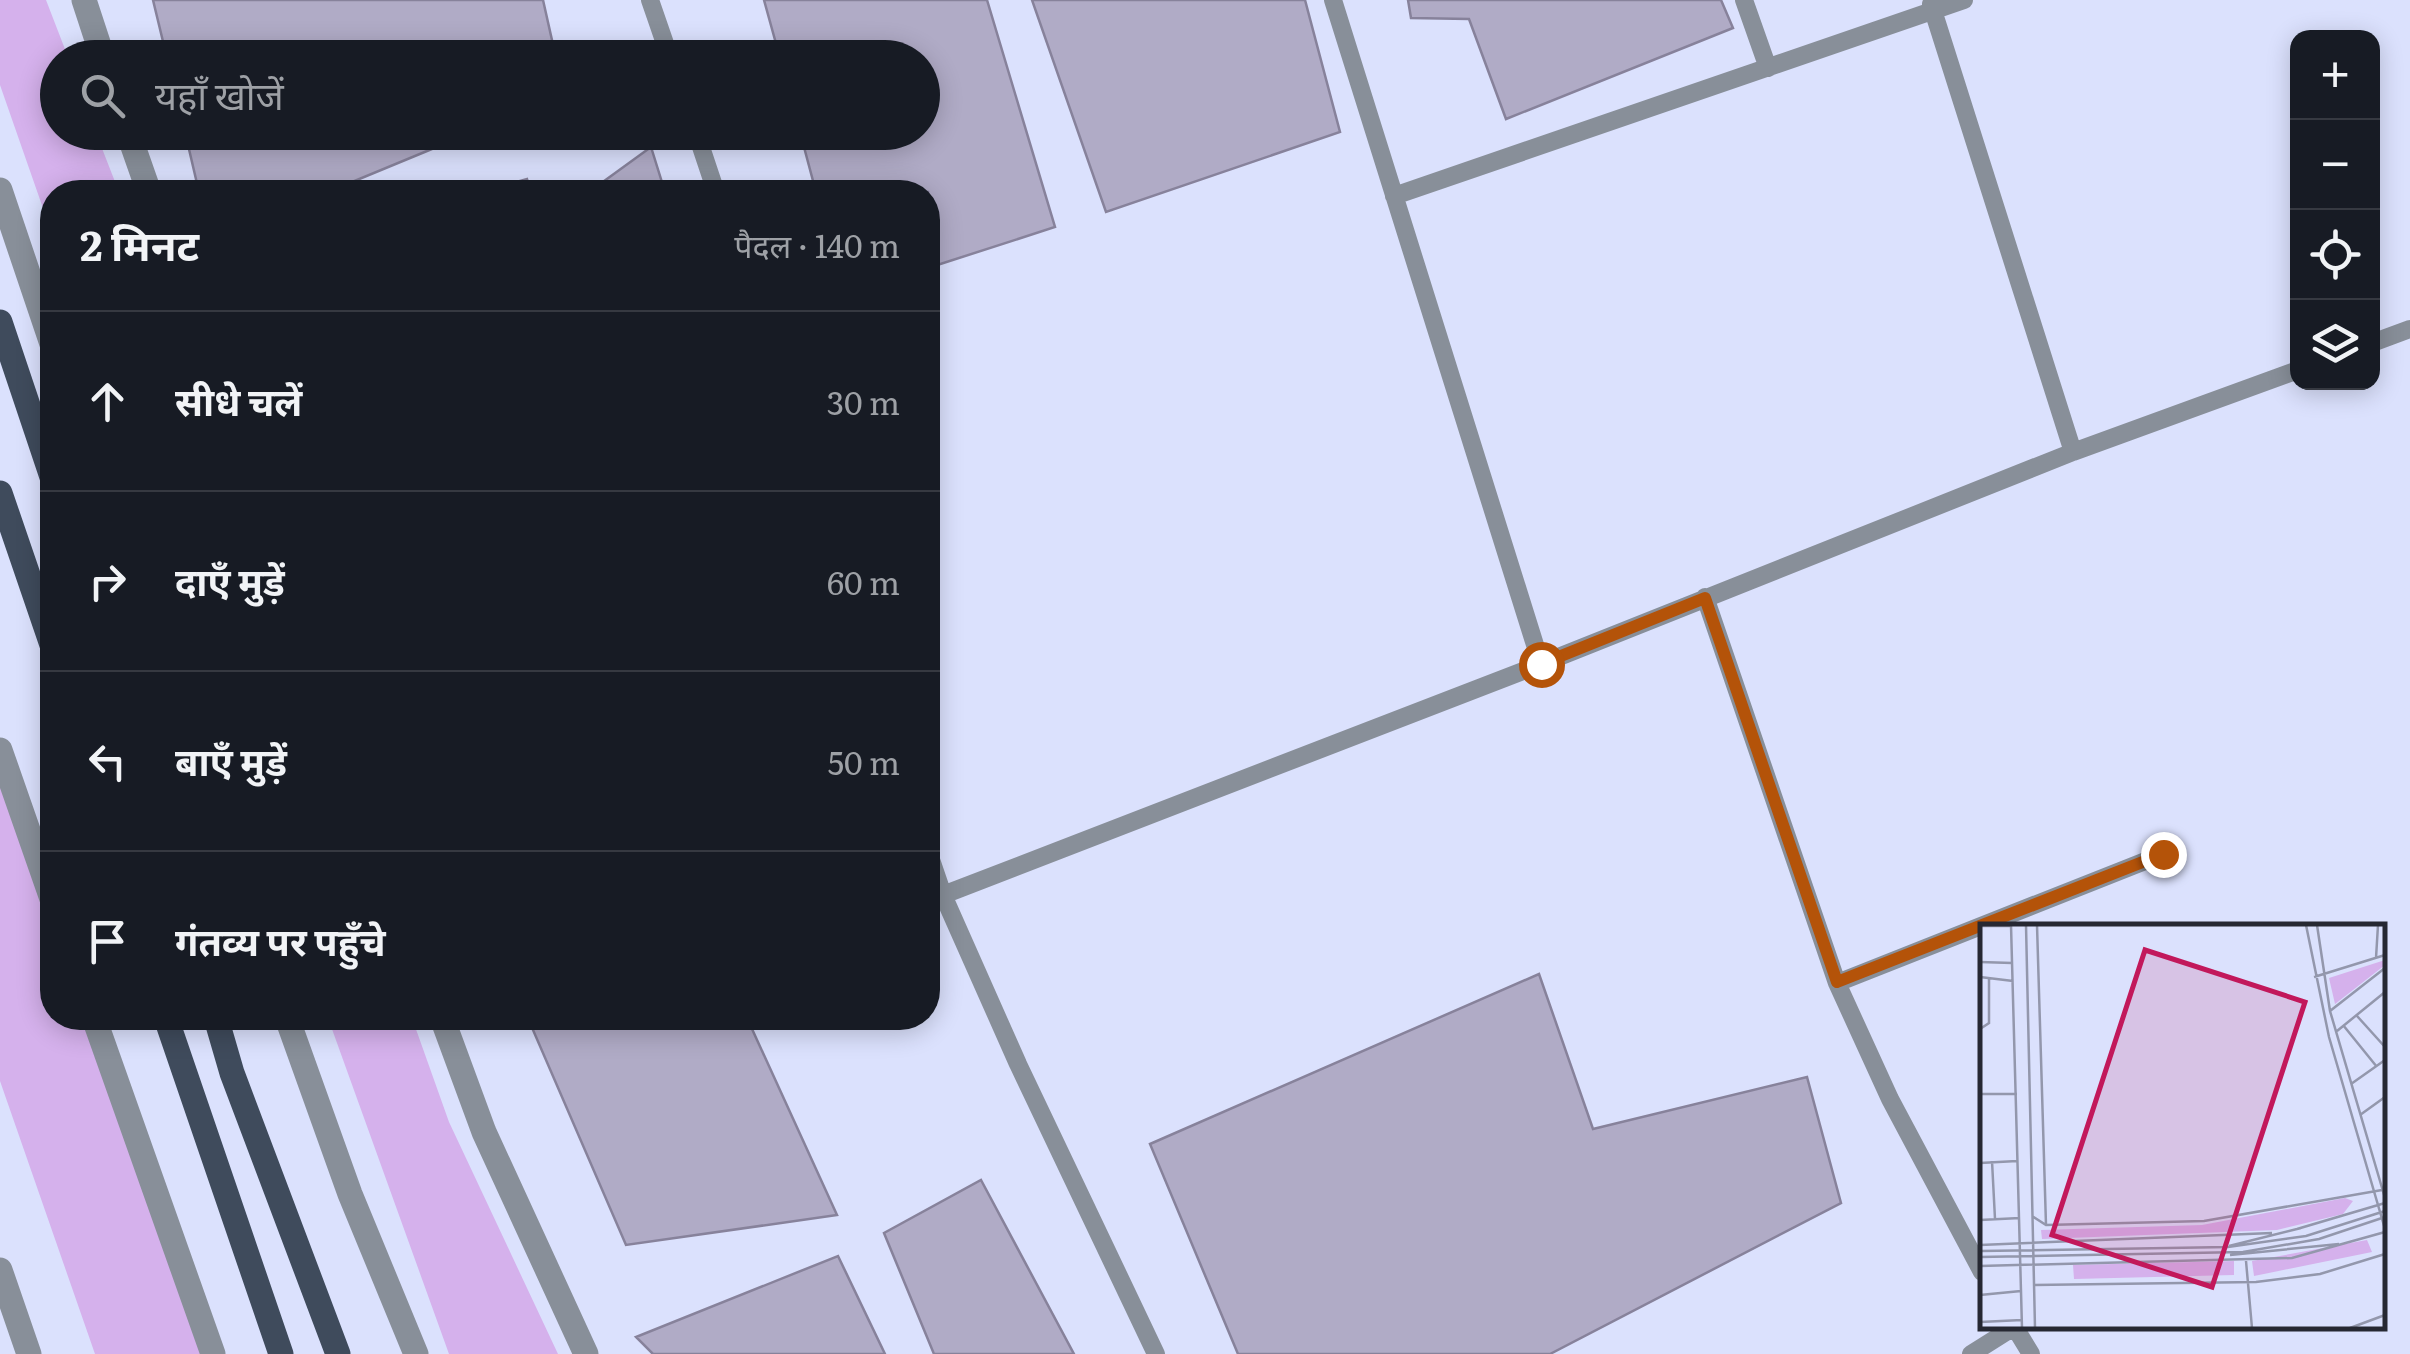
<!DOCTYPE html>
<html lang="hi">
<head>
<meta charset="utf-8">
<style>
  :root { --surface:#171b24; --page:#20242c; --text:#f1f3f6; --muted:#9ea1a6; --line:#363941 }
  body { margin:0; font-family:Literata,"Noto Sans Devanagari",serif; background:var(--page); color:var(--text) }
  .controls { position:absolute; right:30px; top:30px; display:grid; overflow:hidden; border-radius:20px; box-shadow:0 5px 25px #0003 }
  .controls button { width:90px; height:90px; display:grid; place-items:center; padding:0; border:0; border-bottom:2px solid var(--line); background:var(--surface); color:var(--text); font:50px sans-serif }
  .stop { position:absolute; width:30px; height:30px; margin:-22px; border:8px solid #b45309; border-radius:50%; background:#fff }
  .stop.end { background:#b45309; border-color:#fff; box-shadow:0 2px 10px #0008 }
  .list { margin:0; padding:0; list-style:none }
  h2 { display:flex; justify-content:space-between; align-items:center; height:130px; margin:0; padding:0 40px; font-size:42px }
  h2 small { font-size:32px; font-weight:400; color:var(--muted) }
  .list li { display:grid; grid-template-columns:65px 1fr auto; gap:30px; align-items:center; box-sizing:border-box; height:180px; padding:0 40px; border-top:2px solid var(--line) }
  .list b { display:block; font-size:38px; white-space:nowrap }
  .list em { font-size:32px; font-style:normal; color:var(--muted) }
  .icon { flex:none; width:55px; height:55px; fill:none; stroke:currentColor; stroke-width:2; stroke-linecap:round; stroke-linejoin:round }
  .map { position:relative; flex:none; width:2410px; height:1354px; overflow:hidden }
  .search { position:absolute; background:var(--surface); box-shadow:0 5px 25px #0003; left:40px; top:40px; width:900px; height:110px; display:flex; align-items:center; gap:25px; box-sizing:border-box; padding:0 35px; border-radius:55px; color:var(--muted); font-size:38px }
  .panel { position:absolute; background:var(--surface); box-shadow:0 5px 25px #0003; left:40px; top:180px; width:900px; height:850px; border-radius:40px }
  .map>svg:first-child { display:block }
  .green { fill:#d5b1ec }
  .building { fill:#b0abc6; stroke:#87829b; stroke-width:2.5 }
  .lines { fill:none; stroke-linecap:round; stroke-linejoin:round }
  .service { stroke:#888f99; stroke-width:18 }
  .minor { stroke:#888f99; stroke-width:25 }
  .tertiary { stroke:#888f99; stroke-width:25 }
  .primary { stroke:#3f4b5c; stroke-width:25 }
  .route { stroke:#b45309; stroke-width:12 }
  .inset-road { fill:none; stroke:#9397ac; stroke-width:2.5 }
  .view { fill:#c2185b; fill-opacity:0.15; stroke:#c2185b; stroke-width:5 }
  .inset-edge { fill:none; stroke:#262832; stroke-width:5 }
</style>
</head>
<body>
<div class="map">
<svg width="2410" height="1354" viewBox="0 0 2410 1354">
  <rect width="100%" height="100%" fill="#dbe1fd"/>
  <path class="green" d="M0,0H46L68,57L58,58V132L96,133L119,192H52V234L0,85Z
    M0,741L52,891V1018H97L214,1354H95L0,1081Z
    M328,1018H412L449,1122L558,1354H449Z"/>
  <path class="building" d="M153,0H543L556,58H167Z
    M764,0H987L1055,227L928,268V192H816L800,132H922V58H780Z
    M1032,0H1305L1340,132L1106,212Z
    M1408,0H1721L1733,28L1506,119L1469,19L1411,18Z
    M185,132H473L328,192H199Z
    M651,147L665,192H589Z
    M527,179L531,192H481Z
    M1539,974L1593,1129L1807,1077L1841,1203L1550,1354H1238L1150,1144Z
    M543,1018H747L837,1215L626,1245L530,1023Z
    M981,1180L1074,1354H934L884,1233Z
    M838,1256L885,1354H653L636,1337Z"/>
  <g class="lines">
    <path class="service" d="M650,0L670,58
      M1333,0L1541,664
      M1744,0L1768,68
      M1931,4L2073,452
      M696,132L716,192
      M1394,196L1964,0
      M2372,343L2410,329
      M1705,597L1837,983L1890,1099L1982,1272
      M928,851L943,895L1018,1064L1156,1354
      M943,895L1541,664L2073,452L2298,370
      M1837,983L2163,854
      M2014,1326L2031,1354
      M1971,1354L2014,1327"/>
    <path class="minor" d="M84,0L103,58
      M128,132L149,192
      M442,1018L484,1132L586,1354
      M0,1270L29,1354"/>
    <path class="tertiary" d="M0,190L52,344
      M0,750L52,899
      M94,1018L213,1354
      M287,1018L350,1194L416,1354"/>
    <path class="primary" d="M0,322L52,477
      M0,493L52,645
      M166,1018L281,1354
      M216,1018L232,1073L338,1354"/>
  </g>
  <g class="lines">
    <path class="route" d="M1541,664L1705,598L1837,982L2163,854"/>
  </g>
  <g transform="translate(1980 924)">
    <rect width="405" height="405" fill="#dbe1fd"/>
    <path d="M405,36V41L355,80L349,54ZM365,274L373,277L363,290L297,306L62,315L61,306L222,301ZM387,316L392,328L274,352L272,337ZM254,337V351L94,355L93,341Z" fill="#d5b1ec"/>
    <path class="inset-road" d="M31,1L42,404M46,1L55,404M57,1L66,301M326,1L349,113L405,305M337,1L350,87L405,274M0,2H31M396,34L398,1M0,38L32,39M0,53L33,57M334,53L405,31M350,87L405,44M377,92L405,123M363,101L397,143M0,105L9,99V54M357,107L405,68M371,160L405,136M0,170H37M380,191L405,173M12,237L15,295M0,239L37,237M52,292L66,301L224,297L402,266M0,296L40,294M317,305L405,279M0,321L292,309M249,322L321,304M0,327L248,323L326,312L405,287M250,331L359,320M0,333L263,328L339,315L405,293M266,337L272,404M0,342L312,334L405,308M54,361L276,358L340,350L405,330M0,371L41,367M0,398L42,396M370,404L405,391"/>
    <path class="view" d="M165,26L325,78L232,363L72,311Z"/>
    <rect width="405" height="405" class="inset-edge"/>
  </g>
</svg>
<div class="controls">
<button>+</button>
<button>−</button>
<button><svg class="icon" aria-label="locate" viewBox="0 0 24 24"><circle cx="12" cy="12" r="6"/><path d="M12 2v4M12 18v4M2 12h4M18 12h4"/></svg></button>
<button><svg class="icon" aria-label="layers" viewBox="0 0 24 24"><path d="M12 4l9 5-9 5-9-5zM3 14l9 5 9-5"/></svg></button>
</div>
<div class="stop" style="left:1541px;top:664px"></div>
<div class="stop end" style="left:2163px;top:854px"></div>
<div class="search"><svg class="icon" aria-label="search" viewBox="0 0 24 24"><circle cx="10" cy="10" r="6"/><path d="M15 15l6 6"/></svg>यहाँ खोजें</div>
<section class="panel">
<h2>2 मिनट<small>पैदल · 140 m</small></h2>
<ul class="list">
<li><svg class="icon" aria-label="ahead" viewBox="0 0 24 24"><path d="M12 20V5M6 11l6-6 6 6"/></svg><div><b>सीधे चलें</b></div><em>30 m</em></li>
<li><svg class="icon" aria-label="right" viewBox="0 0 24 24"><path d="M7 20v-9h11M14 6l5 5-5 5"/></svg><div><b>दाएँ मुड़ें</b></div><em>60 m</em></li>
<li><svg class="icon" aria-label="left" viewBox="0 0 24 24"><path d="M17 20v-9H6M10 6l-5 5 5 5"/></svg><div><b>बाएँ मुड़ें</b></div><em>50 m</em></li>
<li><svg class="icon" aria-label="arrive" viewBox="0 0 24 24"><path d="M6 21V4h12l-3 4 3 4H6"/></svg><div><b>गंतव्य पर पहुँचे</b></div></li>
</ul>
</section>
</div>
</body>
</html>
